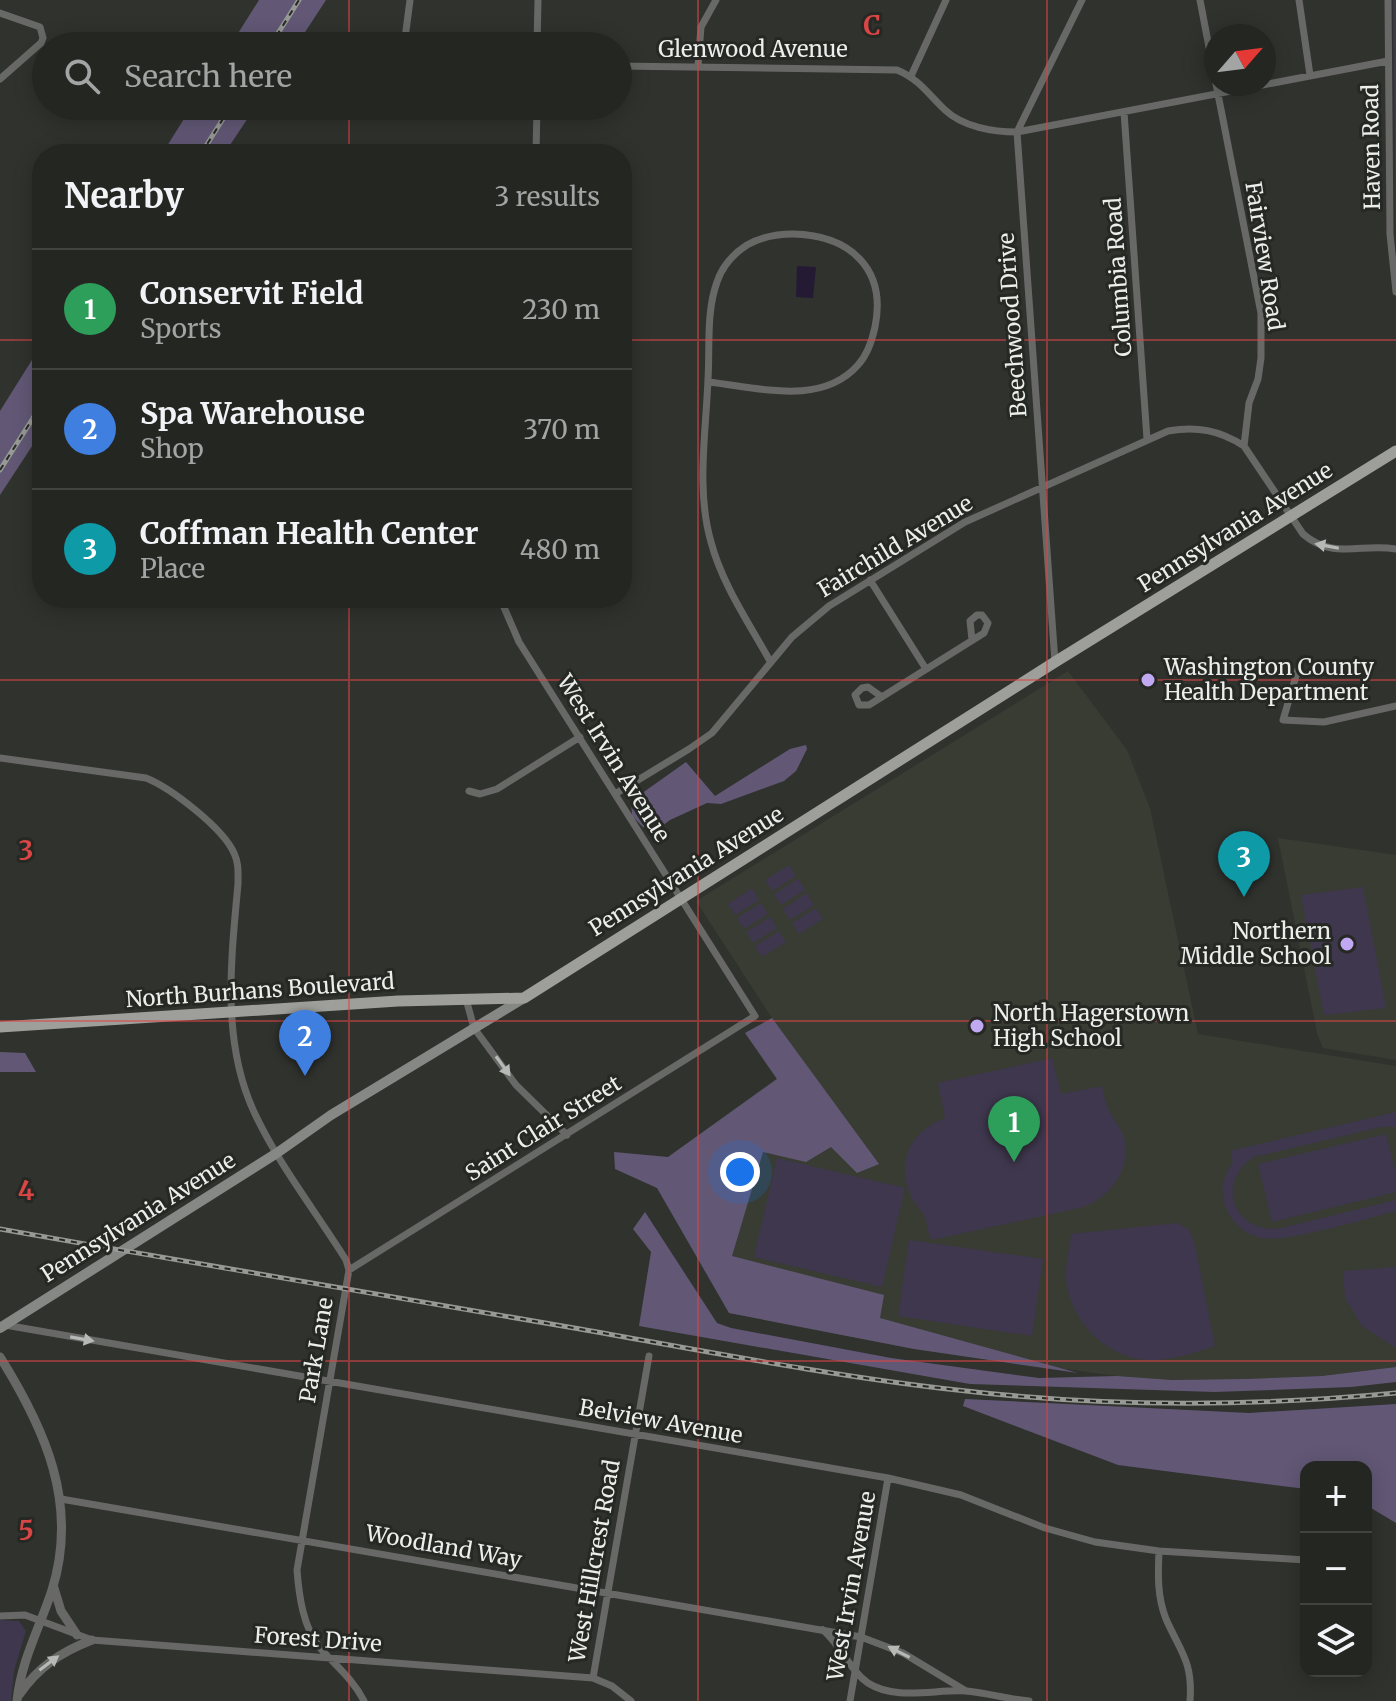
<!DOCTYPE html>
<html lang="en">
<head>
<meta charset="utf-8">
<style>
  :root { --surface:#242622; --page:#30322f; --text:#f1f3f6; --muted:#a3a5a5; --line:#414340; --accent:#1a73e8 }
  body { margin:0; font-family:Merriweather,serif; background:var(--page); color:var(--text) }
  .controls { position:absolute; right:24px; bottom:24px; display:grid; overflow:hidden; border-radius:16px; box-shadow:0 4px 20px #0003 }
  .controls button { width:72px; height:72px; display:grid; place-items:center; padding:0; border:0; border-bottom:2px solid var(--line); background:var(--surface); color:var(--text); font:40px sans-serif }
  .compass { position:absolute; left:1204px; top:24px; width:72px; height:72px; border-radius:50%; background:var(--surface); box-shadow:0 4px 20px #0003; rotate:62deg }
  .you { position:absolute; left:740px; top:1172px; width:28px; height:28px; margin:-20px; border:6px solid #fff; border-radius:50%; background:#1a73e8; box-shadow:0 0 0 12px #1a73e833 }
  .badge { display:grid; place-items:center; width:52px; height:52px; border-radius:50%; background:var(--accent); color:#fff; font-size:26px; font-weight:700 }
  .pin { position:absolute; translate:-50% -66px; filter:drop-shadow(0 2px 4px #0008) }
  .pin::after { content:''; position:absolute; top:42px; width:28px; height:24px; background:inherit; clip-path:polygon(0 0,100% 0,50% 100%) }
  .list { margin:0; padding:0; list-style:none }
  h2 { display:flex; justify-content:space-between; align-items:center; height:104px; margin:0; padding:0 32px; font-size:34px }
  h2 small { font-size:26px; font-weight:400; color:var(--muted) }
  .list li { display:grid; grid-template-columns:52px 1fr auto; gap:24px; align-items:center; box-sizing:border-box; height:120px; padding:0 32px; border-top:2px solid var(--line) }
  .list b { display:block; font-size:30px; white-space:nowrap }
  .list p { margin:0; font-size:26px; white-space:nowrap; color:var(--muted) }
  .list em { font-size:26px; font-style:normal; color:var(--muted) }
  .icon { flex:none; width:44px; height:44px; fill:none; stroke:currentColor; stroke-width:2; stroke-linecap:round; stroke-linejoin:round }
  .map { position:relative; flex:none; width:1396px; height:1701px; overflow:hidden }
  .search { position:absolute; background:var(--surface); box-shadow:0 4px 20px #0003; left:32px; top:32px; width:600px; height:88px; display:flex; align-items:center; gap:20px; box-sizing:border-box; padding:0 28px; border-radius:44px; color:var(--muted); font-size:30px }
  .panel { position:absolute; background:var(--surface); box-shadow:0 4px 20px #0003; left:32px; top:144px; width:600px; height:464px; border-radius:32px }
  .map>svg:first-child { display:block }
  .built { fill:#383c33 }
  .green { fill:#3f374d }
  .forest { fill:#625876 }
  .water { fill:#241a34 }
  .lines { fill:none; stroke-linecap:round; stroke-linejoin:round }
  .minor { stroke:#686967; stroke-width:7 }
  .tertiary { stroke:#686967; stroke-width:9 }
  .secondary { stroke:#868885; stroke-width:10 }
  .primary { stroke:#9e9f9b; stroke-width:11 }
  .rail-casing { stroke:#979995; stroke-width:5 }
  .rail { stroke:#262824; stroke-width:2; stroke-dasharray:6; stroke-linecap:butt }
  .oneway { fill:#b7b9b6 }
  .grid { fill:none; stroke:#d94645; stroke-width:2; stroke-opacity:0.55 }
  .poi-dot { fill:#c1a8f3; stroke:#262824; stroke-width:3 }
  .labels { text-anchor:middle; stroke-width:6; stroke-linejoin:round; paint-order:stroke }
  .street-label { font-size:22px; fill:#eceeeb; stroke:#262824 }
  .poi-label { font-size:22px; fill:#eceeeb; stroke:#262824; text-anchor:start }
  .grid-label { font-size:26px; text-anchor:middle; font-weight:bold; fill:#d94645; stroke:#262824; stroke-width:6; stroke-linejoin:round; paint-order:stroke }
</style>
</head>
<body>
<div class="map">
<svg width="1396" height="1701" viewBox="0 0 1396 1701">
  <rect width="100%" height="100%" fill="#30322e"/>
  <path class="built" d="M1068,671L1127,750L1150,808L1198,1034L1396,1066V1367L1322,1376L1244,1379L1172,1380L1117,1376L914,1349L729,1313L668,1157L777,1078L745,1033L772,1018L696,901Z
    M1278,838L1396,855V1060L1323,1048L1317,1033Z"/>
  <path class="green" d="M1393,0H1396V242Z
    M789,865L796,876L772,891L765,880Z
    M798,879L805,890L781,905L774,894Z
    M1363,887L1386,1008L1324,1015L1301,895Z
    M752,888L759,900L735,915L728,904Z
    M807,893L814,905L790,920L783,909Z
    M761,903L768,914L744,929L737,918Z
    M816,908L823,919L799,934L792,923Z
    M770,917L777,928L753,943L746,932Z
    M779,931L786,942L762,957L755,946Z
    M1052,1058L1061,1094L1102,1086C1104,1094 1105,1103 1109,1110C1113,1120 1121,1127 1124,1138C1132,1168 1111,1196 1084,1207L931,1240C928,1232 927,1222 924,1215C919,1207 913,1202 910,1194C896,1159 912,1131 945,1118L938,1083Z
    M1396,1112V1127H1381L1254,1157C1214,1182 1234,1235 1281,1228L1396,1200V1211C1369,1218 1285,1243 1262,1238C1246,1235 1232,1224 1226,1208C1219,1191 1223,1176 1233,1162L1230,1151Z
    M1386,1134L1396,1175V1192L1272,1222L1258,1164Z
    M777,1158L905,1188L882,1287L754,1257Z
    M1177,1223L1189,1230L1195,1245L1215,1346C1194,1353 1171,1361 1148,1360C1106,1358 1069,1320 1066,1278C1065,1264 1070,1248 1071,1234Z
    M909,1240L1043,1259L1032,1336L898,1316Z
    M1396,1267V1348L1362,1326L1345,1298L1343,1271Z
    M0,1620L19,1621L26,1631L14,1671L11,1701H0Z"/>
  <path class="forest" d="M259,0H326L296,46H230Z
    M192,106H256L224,154H162Z
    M42,344V431L0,495V411Z
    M806,745L807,749L796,771L784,781L721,804L707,803L670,820L658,829L643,827L632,816L631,801L686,762L715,796L790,749Z
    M772,1018L879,1164L857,1173L831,1147L806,1162L763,1152L732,1256L884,1295L880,1318L1078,1373L914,1349L729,1313L657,1188L615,1169L614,1152L668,1157L777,1079L745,1033Z
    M0,1052L25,1053L36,1072H0Z
    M645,1212L717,1323L731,1328L891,1358L1039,1378L1117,1376L1172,1380L1244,1379L1322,1376L1396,1367V1382L1351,1387L1214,1392L970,1384L639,1326L651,1252L633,1229Z
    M965,1399L1249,1413L1396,1404V1523L1366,1505V1467H1306V1489L1118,1465L963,1406Z"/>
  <path class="water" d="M797,266L816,267L813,298L796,297Z"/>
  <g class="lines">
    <path class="minor" d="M1200,0L1216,84
      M1299,0L1310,75
      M1388,0L1390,234L1396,292
      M0,13L40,27L43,38L41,43L0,79
      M319,46H321
      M404,46L410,0
      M537,46L538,0
      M618,66L897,70C919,79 928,94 945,110C963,127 993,132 1017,132L1388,61
      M698,66L701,27L716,0
      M911,76L946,0
      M1216,84L1261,313V358L1258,379L1249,403L1244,446L1303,534C1333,560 1361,543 1396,549
      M1124,112L1147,439
      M301,154L329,151L351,154
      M536,154L537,106
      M708,382C757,387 821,407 858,365C868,354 872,341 875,327C887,268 849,235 793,234C777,234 761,237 747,245C733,254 722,267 717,282C706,312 710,348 708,379C706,432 696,490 711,542C722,584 749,623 770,661
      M870,580L926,669
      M1055,662L1017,132L1082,0
      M1299,666L1283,720L1324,722L1396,706
      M882,697L868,687L862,688L855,695L859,705H869L984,633L988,623L982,615H977L970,621L972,640
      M0,758L146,778C171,788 223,828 234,853C239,863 238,873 238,884C231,960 221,1043 255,1114C279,1165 316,1212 346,1260L349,1270L297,1570C299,1596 303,1627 320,1648C336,1666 353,1679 364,1701
      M469,791L480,794L497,789L580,737
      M615,794L689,749L712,733L792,637L829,606L965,522L1168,431C1197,426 1219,430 1244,446
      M466,999L474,1028L516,1085L567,1135
      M349,1270L755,1016L519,642L500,598
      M5,1325L888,1478L961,1495L1045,1528L1095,1542L1159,1551L1306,1560
      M61,1499L861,1637L903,1653L966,1691
      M1159,1551C1158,1574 1157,1596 1166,1619C1180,1651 1193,1661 1190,1701
      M0,1616L25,1615L92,1640L593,1678L612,1686L631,1701
      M823,1630C842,1646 850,1671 868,1683C896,1701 935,1689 967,1691C987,1693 1008,1699 1029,1701
      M593,1678L649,1356
      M850,1701L888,1478"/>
    <path class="tertiary" d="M0,1357C45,1429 79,1504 52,1590C40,1627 21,1661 17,1701
      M54,1588L61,1611L77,1635
      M19,1695C38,1667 61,1652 92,1640"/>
    <path class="secondary" d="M0,1328L277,1153L331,1115L524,998"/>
    <path class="primary" d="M0,1027L398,1001L524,998L1055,662L1396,451"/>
    <defs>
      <path id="rail" d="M270,46L299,0
        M201,154L231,106
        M0,470L42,404
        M0,1229C193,1263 386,1296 580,1329C705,1351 831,1376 957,1390C1103,1407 1250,1407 1396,1393"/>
    </defs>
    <use href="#rail" class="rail-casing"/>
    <use href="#rail" class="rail"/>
  </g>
  <defs><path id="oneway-solid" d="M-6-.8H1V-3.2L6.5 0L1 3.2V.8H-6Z" transform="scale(2)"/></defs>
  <g class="oneway">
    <use href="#oneway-solid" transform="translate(1327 546) rotate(-169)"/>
    <use href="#oneway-solid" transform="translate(503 1066) rotate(54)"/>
    <use href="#oneway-solid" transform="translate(82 1339) rotate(10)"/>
    <use href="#oneway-solid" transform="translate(899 1652) rotate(-153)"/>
    <use href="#oneway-solid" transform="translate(49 1663) rotate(-37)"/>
  </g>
  <path class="grid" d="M349,0V46M698,0V1701M1047,0V1701M349,106V154M0,340H42M622,340H1396M349,598V1701M0,680H1396M0,1021H1396M0,1361H1396"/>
  <g class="poi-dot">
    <circle cx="1148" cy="680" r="8"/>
    <circle cx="1347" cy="944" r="8"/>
    <circle cx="977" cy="1026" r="8"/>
  </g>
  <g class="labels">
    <g class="street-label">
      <text x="753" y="57">Glenwood Avenue</text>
      <text transform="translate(1371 147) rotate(-91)" y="8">Haven Road</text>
      <text transform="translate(1265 256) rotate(81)" y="8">Fairview Road</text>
      <text transform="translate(1118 277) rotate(-94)" y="8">Columbia Road</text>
      <text transform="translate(1012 325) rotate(-94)" y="8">Beechwood Drive</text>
      <text transform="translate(1235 527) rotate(-32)" y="8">Pennsylvania Avenue</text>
      <text transform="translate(895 546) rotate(-31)" y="8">Fairchild Avenue</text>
      <text transform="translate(614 758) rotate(58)" y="8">West Irvin Avenue</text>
      <text transform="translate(686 871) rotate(-32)" y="8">Pennsylvania Avenue</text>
      <text transform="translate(260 990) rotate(-4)" y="8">North Burhans Boulevard</text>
      <text transform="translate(543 1128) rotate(-32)" y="8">Saint Clair Street</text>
      <text transform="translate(138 1217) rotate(-32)" y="8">Pennsylvania Avenue</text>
      <text transform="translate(316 1350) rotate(-80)" y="8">Park Lane</text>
      <text transform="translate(661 1421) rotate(10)" y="8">Belview Avenue</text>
      <text transform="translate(444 1546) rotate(10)" y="8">Woodland Way</text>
      <text transform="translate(594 1561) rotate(-80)" y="8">West Hillcrest Road</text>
      <text transform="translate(851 1586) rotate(-80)" y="8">West Irvin Avenue</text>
      <text transform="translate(318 1639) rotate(4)" y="8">Forest Drive</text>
    </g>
    <g class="poi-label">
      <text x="1164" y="675">Washington County<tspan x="1164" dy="25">Health Department</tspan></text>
      <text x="1331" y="939" text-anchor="end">Northern<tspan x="1331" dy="25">Middle School</tspan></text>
      <text x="993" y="1021">North Hagerstown<tspan x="993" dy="25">High School</tspan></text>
    </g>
  </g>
  <g class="grid-label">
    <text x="872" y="35">C</text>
    <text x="26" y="860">3</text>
    <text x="26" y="1200">4</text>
    <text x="26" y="1540">5</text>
  </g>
</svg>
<div class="controls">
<button>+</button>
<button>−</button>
<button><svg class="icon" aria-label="layers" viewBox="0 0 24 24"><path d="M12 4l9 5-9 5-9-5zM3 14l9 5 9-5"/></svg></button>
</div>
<svg class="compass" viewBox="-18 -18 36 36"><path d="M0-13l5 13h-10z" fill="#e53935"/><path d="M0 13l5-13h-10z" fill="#a3a5a5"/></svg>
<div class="you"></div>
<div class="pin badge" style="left:1014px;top:1162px;background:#2e9e5b">1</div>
<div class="pin badge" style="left:305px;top:1076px;background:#3f7fe0">2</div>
<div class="pin badge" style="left:1244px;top:897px;background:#0f9aa8">3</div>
<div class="search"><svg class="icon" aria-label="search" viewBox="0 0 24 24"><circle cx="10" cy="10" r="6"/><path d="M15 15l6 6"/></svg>Search here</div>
<section class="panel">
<h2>Nearby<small>3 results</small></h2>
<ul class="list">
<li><span class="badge" style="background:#2e9e5b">1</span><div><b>Conservit Field</b><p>Sports</p></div><em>230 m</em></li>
<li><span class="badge" style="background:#3f7fe0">2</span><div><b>Spa Warehouse</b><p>Shop</p></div><em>370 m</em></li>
<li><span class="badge" style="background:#0f9aa8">3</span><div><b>Coffman Health Center</b><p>Place</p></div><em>480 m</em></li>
</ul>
</section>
</div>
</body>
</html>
